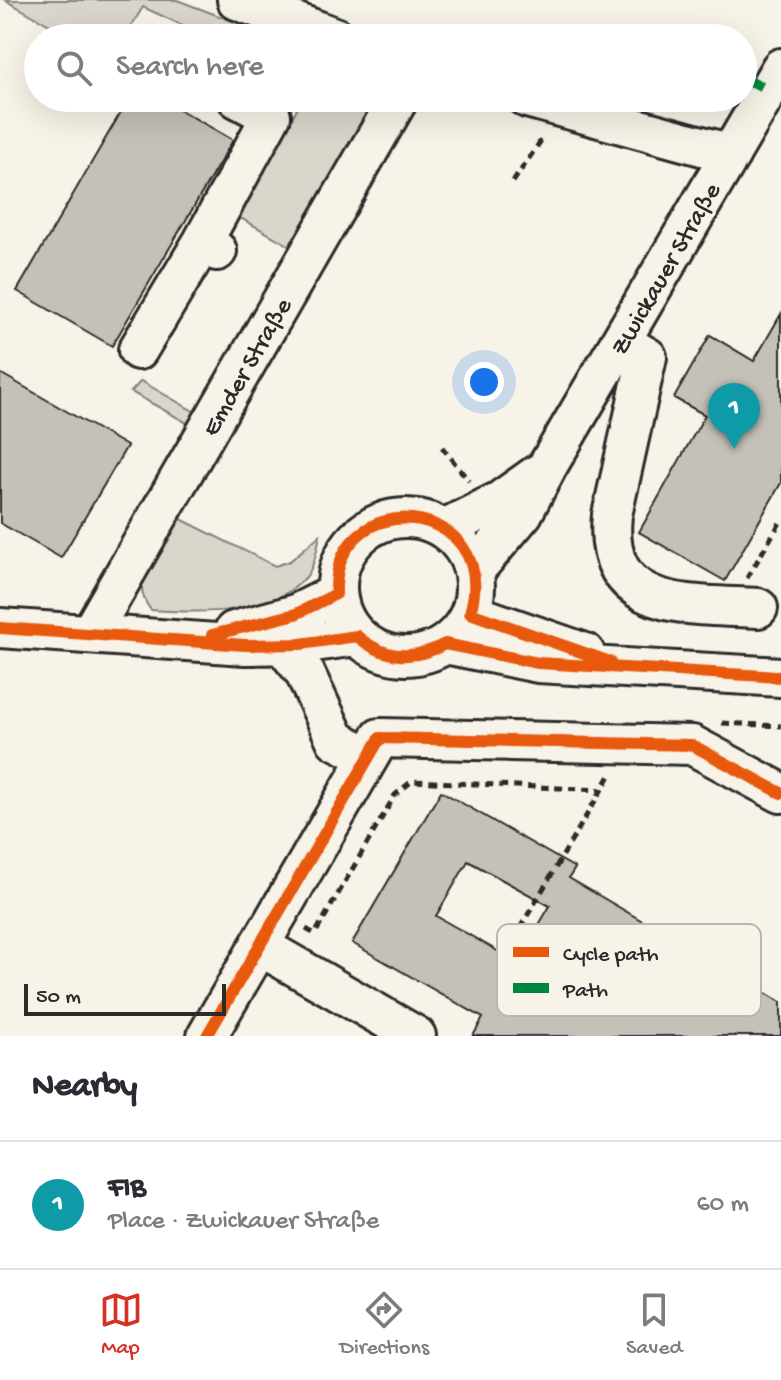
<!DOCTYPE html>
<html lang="en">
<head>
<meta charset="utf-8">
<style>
  :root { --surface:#fff; --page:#f7f7f7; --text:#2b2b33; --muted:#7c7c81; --line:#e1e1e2; --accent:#d93025 }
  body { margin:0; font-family:"Gochi Hand",sans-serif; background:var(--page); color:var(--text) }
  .scale { position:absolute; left:24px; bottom:20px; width:202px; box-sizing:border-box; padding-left:8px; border:4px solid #2b2b2b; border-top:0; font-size:22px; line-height:28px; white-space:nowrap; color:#2b2b2b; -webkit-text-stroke:6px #f7f3e8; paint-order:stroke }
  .you { position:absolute; left:484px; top:382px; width:28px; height:28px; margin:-20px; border:6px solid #fff; border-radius:50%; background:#1a73e8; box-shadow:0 0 0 12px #1a73e833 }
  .badge { display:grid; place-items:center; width:52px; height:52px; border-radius:50%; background:var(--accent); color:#fff; font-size:26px; font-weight:700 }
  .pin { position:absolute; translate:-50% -66px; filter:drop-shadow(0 2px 4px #0008) }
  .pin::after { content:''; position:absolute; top:42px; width:28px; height:24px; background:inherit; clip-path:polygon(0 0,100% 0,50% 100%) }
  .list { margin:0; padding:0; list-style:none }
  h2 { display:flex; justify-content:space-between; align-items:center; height:104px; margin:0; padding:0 32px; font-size:34px }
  h2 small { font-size:26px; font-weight:400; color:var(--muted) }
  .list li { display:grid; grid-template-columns:52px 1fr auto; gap:24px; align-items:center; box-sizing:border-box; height:128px; padding:0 32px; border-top:2px solid var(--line) }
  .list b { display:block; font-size:30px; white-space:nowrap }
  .list p { margin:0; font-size:26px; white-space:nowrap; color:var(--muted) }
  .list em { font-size:26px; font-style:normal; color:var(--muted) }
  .icon { flex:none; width:44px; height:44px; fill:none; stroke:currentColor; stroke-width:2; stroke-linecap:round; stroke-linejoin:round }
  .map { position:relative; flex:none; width:781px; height:1036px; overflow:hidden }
  .search { position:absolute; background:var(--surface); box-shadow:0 8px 32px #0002; left:24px; right:24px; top:24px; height:88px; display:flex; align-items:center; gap:20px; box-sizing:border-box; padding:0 28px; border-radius:44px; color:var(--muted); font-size:30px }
  .sheet { height:232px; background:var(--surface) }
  nav { display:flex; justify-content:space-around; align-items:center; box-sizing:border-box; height:112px; border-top:2px solid var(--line); background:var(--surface); font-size:22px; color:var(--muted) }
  nav a { display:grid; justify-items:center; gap:4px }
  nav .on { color:var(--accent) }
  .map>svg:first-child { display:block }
  .green { fill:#dad6cc; stroke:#82807c; stroke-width:2 }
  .building { fill:#c4c1b9; stroke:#2b2b2b; stroke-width:2; fill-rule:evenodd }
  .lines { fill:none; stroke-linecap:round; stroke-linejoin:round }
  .minor-casing { stroke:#2b2b2b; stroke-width:44 }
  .path { stroke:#2b2b2b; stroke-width:5; stroke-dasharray:8 6; stroke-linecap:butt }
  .minor { stroke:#f7f3e8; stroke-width:38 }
  .quiet { stroke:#00873e; stroke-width:10; stroke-dasharray:20 10; stroke-linecap:butt }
  .cycleway-casing { stroke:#f7f3e8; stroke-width:17 }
  .cycleway { stroke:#e8590c; stroke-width:12 }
  .labels { text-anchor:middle; stroke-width:6; stroke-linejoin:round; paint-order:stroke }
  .street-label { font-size:26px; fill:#2b2b2b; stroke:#f7f3e8 }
  .key { fill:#f7f3e8; stroke:#bab7af; stroke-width:2 }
  .key-label { font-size:22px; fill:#2b2b2b }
</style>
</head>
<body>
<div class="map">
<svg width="781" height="1036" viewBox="0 0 781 1036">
  <rect width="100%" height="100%" fill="#f7f3e8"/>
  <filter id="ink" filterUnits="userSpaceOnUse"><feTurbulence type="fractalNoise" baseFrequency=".0125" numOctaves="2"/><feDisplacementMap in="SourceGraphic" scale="16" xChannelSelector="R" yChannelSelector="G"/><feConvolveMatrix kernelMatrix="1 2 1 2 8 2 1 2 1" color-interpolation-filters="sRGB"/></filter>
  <g filter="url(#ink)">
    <path class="green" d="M5,0H177L277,38H210L143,7L124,38H73Z
      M303,98H371L366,125L292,247L237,216Z
      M141,381L195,412L189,424L131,392Z
      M173,515L275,566L290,561L320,535C317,548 315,566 306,577C271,617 199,613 151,610C126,581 158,543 173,515Z"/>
    <path class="building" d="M129,98H159L233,140L112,346L17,291Z
      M781,314V483L725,581L639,532L705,415L674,398L710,335L754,361Z
      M0,373L127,446L61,558L0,523Z
      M441,791L575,868L569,878L781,1002V1036H473L483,1018L352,943ZM468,861L550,906L517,962L436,916Z"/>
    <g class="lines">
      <defs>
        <path id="minor" d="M237,0L337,38
          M527,98L731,154
          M217,251L202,243L271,116L237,98
          M621,342L647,357L612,515C602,613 689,604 758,608
          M138,350L202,243
          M337 587a69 69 0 1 1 138 0a69 69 0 1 1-138 0Z
          M444,529L500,501L538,474
          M474,571L523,513L547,467L781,68
          M470,613L585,653
          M0,628L245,645L300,644L357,636
          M234,631L296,614L336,594
          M90,634L399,98
          M282,644L304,671L336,740L369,757
          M445,644L538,663L781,677
          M260,946L416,1036
          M207,1036L380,738L692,745L781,793"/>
      </defs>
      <use href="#minor" class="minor-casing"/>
      <path class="path" d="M513,182L544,136
        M442,447L469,481
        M747,578L781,521
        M722,723L781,726
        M520,928L611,774
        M306,929L315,934L395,795L412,781L601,790"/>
      <use href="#minor" class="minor"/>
      <path class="quiet" d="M743,82H753L768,90"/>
      <defs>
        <path id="cycleway" d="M0,628L245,645L300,644L357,636C384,659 414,661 445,644L538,663L781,677
          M212,635L296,614L336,594C332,482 503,500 470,613L610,662
          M207,1036L380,738L692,745L781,793"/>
      </defs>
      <use href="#cycleway" class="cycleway-casing"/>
      <use href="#cycleway" class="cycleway"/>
    </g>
  </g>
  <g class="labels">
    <g class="street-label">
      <text transform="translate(664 268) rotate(-60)" y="9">Zwickauer Straße</text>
      <text transform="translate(245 366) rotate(-60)" y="9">Emder Straße</text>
    </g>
  </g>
  <rect x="497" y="924" width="264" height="92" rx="12" class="key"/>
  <rect x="513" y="947" width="36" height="10" fill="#e8590c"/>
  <rect x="513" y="983" width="36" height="10" fill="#00873e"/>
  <g class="key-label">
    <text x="563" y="960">Cycle path</text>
    <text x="563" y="996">Path</text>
  </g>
</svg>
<div class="scale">50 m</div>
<div class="you"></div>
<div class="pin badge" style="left:734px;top:449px;background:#0f9aa8">1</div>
<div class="search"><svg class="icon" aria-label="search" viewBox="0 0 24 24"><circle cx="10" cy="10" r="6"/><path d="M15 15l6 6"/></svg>Search here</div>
</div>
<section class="sheet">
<h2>Nearby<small></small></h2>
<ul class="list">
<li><span class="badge" style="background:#0f9aa8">1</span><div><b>FIB</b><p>Place · Zwickauer Straße</p></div><em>60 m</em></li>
</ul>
</section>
<nav>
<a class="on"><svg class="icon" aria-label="map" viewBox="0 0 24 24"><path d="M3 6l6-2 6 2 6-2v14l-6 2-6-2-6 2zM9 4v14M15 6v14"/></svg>Map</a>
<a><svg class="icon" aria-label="directions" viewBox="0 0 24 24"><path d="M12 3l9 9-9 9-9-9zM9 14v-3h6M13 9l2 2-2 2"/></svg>Directions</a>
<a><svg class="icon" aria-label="saved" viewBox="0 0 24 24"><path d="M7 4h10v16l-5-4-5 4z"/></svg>Saved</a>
</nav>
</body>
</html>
